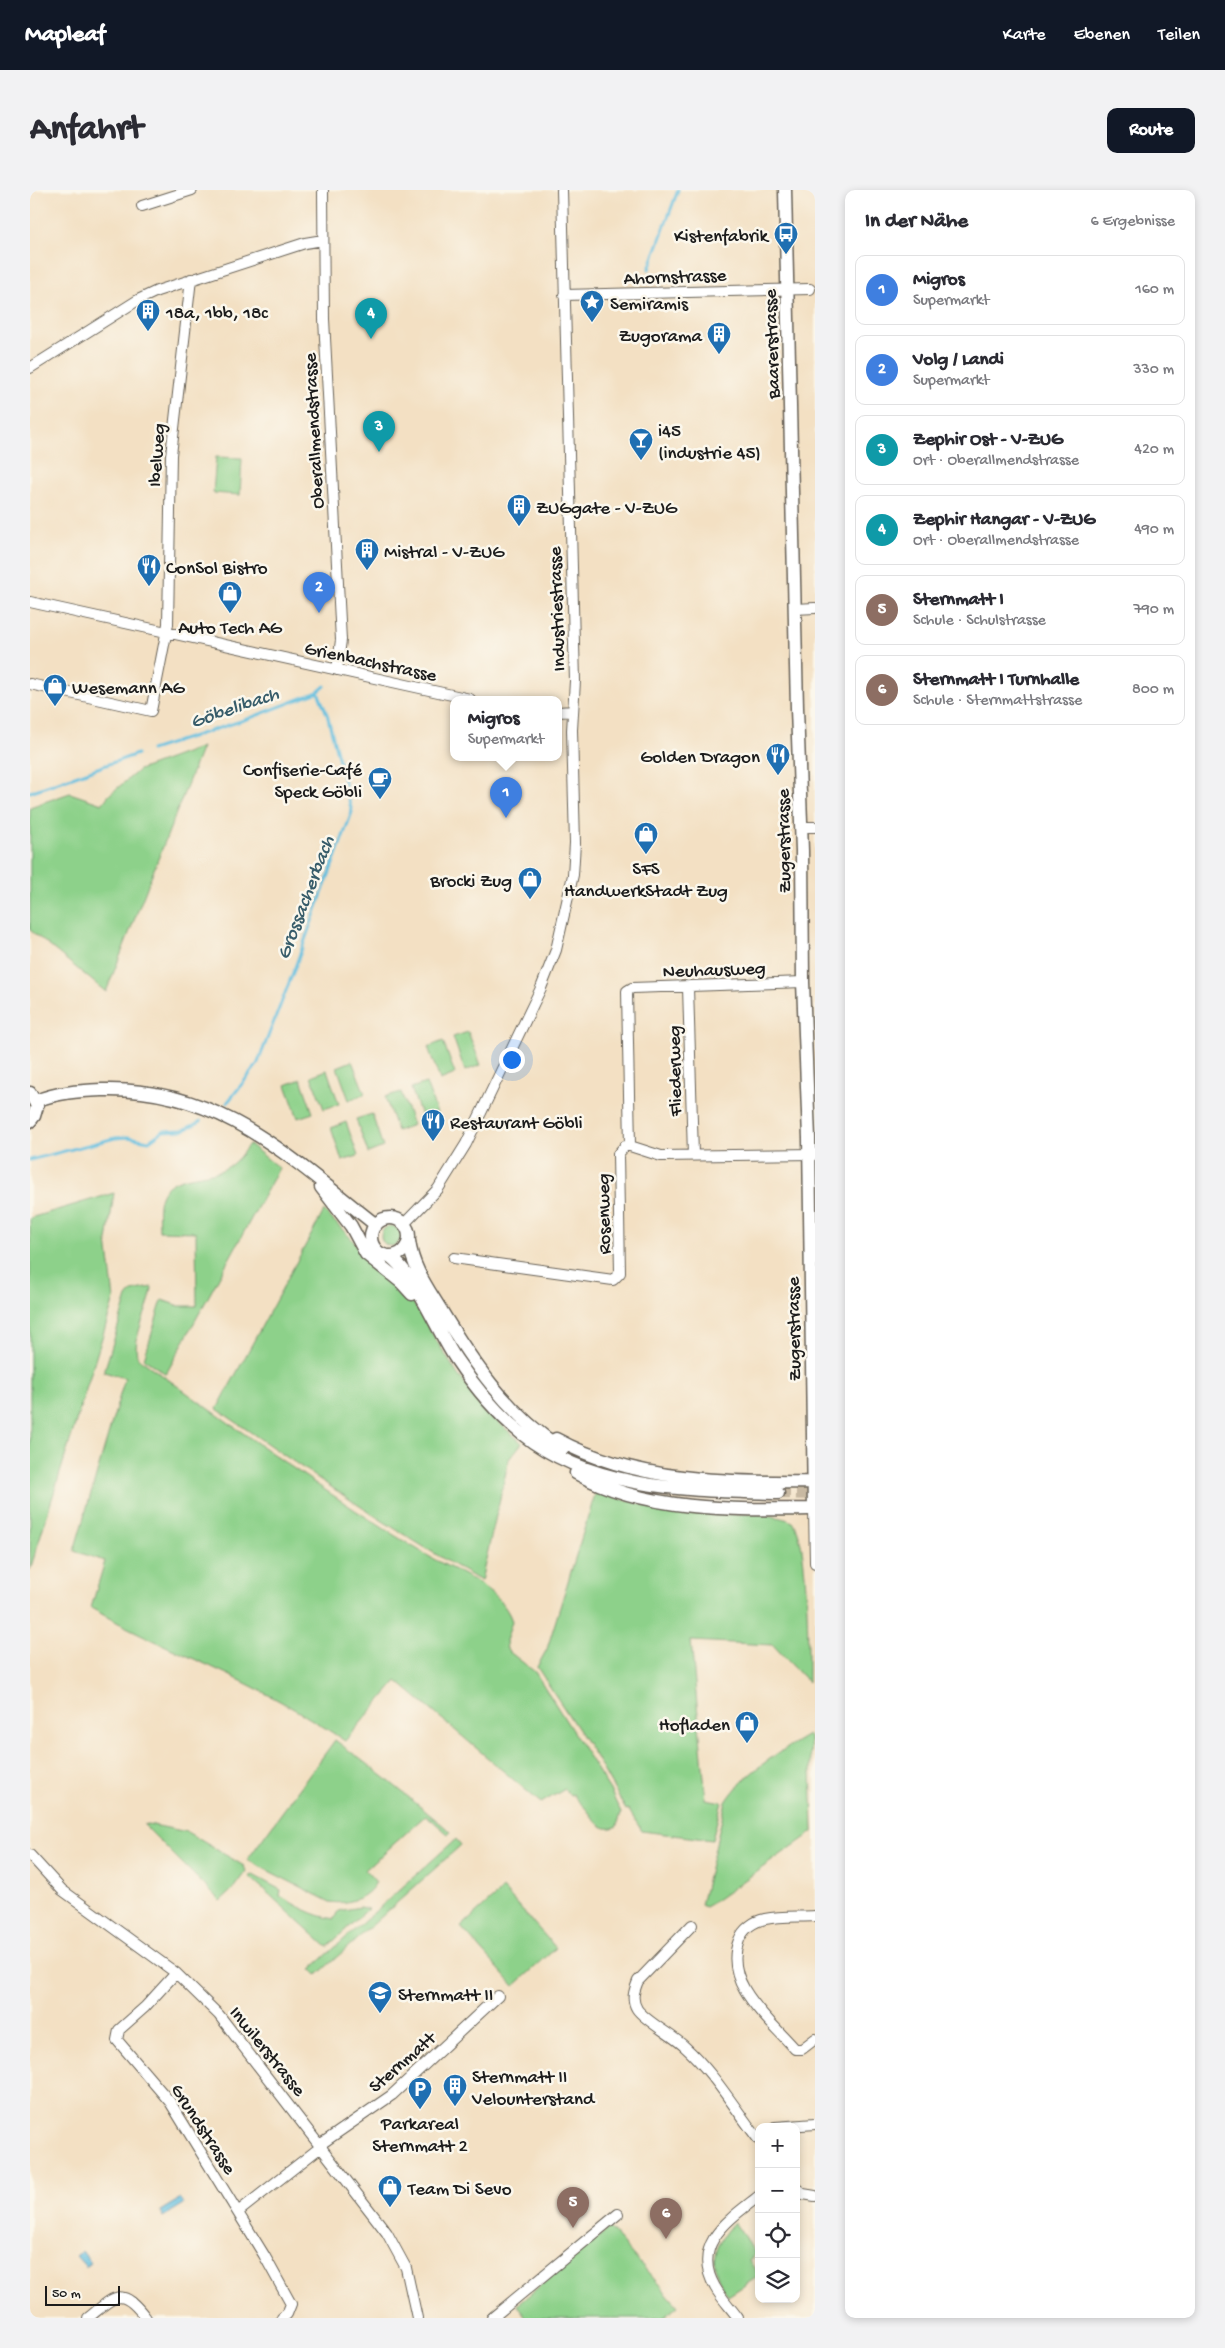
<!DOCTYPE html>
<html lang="de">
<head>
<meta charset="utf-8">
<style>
  :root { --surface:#fff; --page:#f2f2f3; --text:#2b2b33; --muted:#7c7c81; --line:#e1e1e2; --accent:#111827 }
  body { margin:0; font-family:"Gochi Hand",sans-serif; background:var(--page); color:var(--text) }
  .controls { position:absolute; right:15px; bottom:15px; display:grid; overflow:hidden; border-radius:10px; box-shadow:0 2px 8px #0003 }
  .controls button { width:45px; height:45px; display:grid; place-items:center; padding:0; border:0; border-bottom:1px solid var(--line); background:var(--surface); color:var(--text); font:25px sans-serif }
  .scale { position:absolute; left:15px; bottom:12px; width:75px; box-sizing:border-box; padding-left:5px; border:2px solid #1c1c1c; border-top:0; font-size:14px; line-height:18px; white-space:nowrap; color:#1c1c1c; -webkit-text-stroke:4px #fbf7ec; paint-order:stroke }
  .you { position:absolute; left:481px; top:869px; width:18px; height:18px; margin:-12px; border:4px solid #fff; border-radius:50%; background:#1a73e8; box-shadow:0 0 0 8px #1a73e833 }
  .badge { display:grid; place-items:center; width:32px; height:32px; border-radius:50%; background:var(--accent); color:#fff; font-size:16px; font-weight:700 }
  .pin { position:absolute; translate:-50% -41px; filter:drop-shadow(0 1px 2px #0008) }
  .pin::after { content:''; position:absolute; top:26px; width:18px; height:15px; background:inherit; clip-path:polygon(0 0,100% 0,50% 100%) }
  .popup { position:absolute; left:420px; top:506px; width:112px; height:65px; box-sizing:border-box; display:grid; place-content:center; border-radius:10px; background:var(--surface); filter:drop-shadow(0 1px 4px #0005); font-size:16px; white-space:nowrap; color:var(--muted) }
  .popup b { font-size:19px; color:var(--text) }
  .popup::after { content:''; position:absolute; left:50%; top:100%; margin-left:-10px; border:10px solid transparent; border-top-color:var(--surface) }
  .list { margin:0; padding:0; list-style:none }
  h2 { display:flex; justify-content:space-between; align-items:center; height:65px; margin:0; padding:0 20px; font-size:21px }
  h2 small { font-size:16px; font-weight:400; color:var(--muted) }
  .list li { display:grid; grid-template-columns:32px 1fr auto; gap:15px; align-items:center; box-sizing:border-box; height:70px; margin:0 10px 10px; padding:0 10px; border:1px solid var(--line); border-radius:10px }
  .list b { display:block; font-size:19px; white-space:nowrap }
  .list p { margin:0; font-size:16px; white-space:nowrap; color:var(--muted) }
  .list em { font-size:16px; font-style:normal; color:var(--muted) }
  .icon { flex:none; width:28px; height:28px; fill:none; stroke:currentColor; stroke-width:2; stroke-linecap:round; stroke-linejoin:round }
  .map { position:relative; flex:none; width:785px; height:2128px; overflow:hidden; border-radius:10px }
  header { display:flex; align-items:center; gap:30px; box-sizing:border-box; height:70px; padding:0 25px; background:var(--accent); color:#fff }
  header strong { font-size:24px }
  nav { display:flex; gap:28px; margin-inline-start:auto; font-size:18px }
  .intro { display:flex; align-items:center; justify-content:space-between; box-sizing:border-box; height:120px; padding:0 30px }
  h1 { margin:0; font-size:35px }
  .button { padding:12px 22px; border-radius:10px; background:var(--accent); color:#fff; font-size:18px; font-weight:700 }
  main { display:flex; gap:30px; padding:0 30px }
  aside { flex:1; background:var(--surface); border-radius:10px; box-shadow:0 2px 8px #0003 }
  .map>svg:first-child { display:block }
  .green { fill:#8dd18a; stroke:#547653 }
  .water { fill:#60bdde; stroke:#3e6c7d }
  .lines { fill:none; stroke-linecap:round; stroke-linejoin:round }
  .stream { stroke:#60bdde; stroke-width:3 }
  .major-tunnel { stroke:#c8b9a2; stroke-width:12; stroke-dasharray:12 6; stroke-linecap:butt }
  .minor-casing { stroke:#676156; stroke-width:12 }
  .major-casing { stroke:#676156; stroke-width:15 }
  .minor { stroke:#fff; stroke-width:10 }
  .major { stroke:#fff; stroke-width:12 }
  .labels { text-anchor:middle; stroke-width:5; stroke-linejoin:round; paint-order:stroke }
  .poi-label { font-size:19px; fill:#1c1c1c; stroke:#fbf7ec; text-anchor:start }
  .street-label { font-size:19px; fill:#1c1c1c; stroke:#fbf7ec }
  .water-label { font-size:20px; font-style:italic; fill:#375c6a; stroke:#fbf7ec }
</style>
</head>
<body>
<header>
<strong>Mapleaf</strong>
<nav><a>Karte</a><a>Ebenen</a><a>Teilen</a></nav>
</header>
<div class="intro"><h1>Anfahrt</h1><a class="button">Route</a></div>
<main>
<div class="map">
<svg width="785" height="2128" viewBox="0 0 785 2128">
  <rect width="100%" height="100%" fill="#fbf7ec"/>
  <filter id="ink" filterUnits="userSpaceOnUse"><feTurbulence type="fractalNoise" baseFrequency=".02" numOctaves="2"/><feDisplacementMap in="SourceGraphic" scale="10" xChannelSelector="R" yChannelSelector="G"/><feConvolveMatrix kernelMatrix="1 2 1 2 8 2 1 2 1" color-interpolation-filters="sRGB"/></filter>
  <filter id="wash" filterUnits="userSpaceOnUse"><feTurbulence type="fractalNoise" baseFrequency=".0096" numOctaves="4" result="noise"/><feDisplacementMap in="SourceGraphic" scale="20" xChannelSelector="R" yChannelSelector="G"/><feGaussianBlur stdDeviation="1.12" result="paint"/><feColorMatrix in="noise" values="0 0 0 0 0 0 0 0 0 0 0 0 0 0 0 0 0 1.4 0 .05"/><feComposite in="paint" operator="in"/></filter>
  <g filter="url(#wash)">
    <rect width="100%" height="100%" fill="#f3e0c3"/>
    <path class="green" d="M186,267L212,268L210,305L183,303Z
      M172,557L76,802L0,740V617L40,603L72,614L79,605L109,580Z
      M438,842L451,875L435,881L423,847Z
      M413,851L425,884L410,890L398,857Z
      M322,871L335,904L319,910L307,877Z
      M297,880L309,914L294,919L281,886Z
      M271,889L283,923L268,928L256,895Z
      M396,893L408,926L393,931L381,898Z
      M371,902L383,935L367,941L355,907Z
      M342,924L353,957L338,963L326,929Z
      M316,932L328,966L312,971L301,938Z
      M219,954L249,978L136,1184L114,1169L132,1110L149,1116H167L166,1042L129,1041C129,1030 127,1017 131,1006C140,983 176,988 194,979C205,974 212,964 219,954Z
      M84,1003L77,1051L84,1109L0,1380V1028Z
      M294,1021L380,1108L428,1185L466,1230L492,1253L479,1269L451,1391C360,1339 274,1279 187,1219Z
      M351 1046a10 10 0 1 1 20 0a10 10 0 1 1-20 0Z
      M122,1097C121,1117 100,1149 108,1168C204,1236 299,1307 400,1367C428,1383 471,1398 482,1431L476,1451L477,1460L505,1482L580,1600L591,1623L587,1636C571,1644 565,1629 556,1619C552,1614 547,1611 543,1604L540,1606L535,1599L511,1613L367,1491L315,1551C278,1526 239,1504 199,1485C152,1463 106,1444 61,1418L75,1371L44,1361L95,1188L74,1182L97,1107L102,1101Z
      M566,1301C602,1314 642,1321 680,1324C707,1325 739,1321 763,1332C779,1349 778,1464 778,1492L743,1455L661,1451L676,1609L692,1612L682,1650L612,1641L598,1619L596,1620L564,1564L507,1477L517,1459Z
      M778,1545L780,1547L783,1642L682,1713L675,1717L671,1715L696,1612C714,1583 749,1562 778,1545Z
      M305,1550L354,1587L421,1642L418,1644L396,1625L335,1680L346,1692C338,1708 318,1715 300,1712L217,1670Z
      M118,1634L157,1642L214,1676L216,1681L202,1700L190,1711L114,1635Z
      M426,1649L431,1655L287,1785L281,1779Z
      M223,1685L251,1700L250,1706C267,1716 284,1726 304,1729L308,1721L330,1717L338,1719L297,1757L219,1686Z
      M473,1699L526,1758L484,1796L431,1737Z
      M704,2032L726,2064L719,2070L729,2086L698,2106C679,2076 679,2060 704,2032Z
      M579,2038L648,2116L633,2128H497L487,2115Z"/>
    <path class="water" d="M150,2009L154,2014L133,2027L130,2021Z
      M52,2061L61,2073L56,2077L46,2066Z"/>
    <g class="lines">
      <path class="stream" d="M619,79L648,0
        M121,560L220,528L288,502L295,496
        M0,602L107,564
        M197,913L227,875L264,780L322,622L297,524L288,502
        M0,970L85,948L98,947L119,951L133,941L154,940L171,931"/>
    </g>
  </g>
  <g filter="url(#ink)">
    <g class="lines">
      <path class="major-tunnel" d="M748,1303L785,1304"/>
      <defs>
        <path id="minor" d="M293,0L294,129L311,450L307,480
          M112,16L162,0
          M534,105L780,99
          M0,178L108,110L127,101L275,53L293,50
          M0,412L440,509
          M765,419L785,418
          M0,494L121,521L138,434L141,265L161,89
          M528,522L543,521
          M771,637H785
          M658,797L663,965
          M600,956L597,801L602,798L773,792
          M600,956L631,966L785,964
          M374,1034L408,999L436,954L511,798L526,760L543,685L545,653L542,540L545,491L532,0
          M424,1068L583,1090L590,1083L588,964L595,956H600
          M784,1319L785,1373
          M0,1665L32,1700L146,1783L189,1825L357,2043L376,2078L387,2128
          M785,1726C769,1727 751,1726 735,1729C724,1731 713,1739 709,1750C692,1793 739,1829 765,1859H772L785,1849
          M662,1735L608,1791C604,1801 601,1809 607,1819C615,1831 644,1846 655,1857C684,1883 705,1919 729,1950
          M146,1783L115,1817L89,1840L87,1850L140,1912L234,2065L261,2114L257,2124L252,2128
          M745,1937L785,1934
          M291,1954L362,1905L468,1806
          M766,1998L773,2004L785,2006
          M208,2022L292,1956
          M58,2128C85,2106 91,2095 116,2128
          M462,2128L588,2024
          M708,2128C701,2118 691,2108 685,2097C660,2054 700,2029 729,2006"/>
        <path id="major" d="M755,0L767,518L772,661L773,792L779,948L784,1319
          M0,903L7,916L4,926L0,931
          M6,911C26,902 51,901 73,900C191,897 260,968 346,1035
          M291,997L321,1036L336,1064L371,1092L382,1104
          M341 1047a19 19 0 1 1 38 0a19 19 0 1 1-38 0Z
          M379,1051C382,1076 396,1096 409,1117C442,1172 477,1224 532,1259
          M361,1067C387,1088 406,1139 426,1169C444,1196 465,1222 491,1243C563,1301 661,1300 748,1303
          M526,1249C605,1292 697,1293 785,1292
          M546,1283C616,1322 706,1320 785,1319"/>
      </defs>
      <use href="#minor" class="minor-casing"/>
      <use href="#major" class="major-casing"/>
      <use href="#minor" class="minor"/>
      <use href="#major" class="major"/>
    </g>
  </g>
  <defs>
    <symbol id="bus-pin" viewBox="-11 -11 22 30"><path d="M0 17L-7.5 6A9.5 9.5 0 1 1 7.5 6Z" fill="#1f6fb2" stroke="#fbf7ec"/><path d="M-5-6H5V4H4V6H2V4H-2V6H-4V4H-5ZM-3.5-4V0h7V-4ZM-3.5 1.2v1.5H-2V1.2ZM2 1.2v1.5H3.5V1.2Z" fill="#fff"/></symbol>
    <symbol id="sight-pin" viewBox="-11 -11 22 30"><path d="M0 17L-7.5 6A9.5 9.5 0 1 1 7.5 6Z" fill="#1f6fb2" stroke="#fbf7ec"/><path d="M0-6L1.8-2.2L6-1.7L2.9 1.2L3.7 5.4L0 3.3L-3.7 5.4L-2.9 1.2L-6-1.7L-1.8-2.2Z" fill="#fff"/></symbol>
    <symbol id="building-pin" viewBox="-11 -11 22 30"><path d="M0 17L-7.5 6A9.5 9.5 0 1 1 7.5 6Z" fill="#1f6fb2" stroke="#fbf7ec"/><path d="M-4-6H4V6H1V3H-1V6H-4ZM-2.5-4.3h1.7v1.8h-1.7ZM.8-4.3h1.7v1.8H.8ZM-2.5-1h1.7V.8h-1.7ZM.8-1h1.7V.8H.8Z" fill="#fff"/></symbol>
    <symbol id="bar-pin" viewBox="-11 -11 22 30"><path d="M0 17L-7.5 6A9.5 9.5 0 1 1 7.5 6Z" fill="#1f6fb2" stroke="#fbf7ec"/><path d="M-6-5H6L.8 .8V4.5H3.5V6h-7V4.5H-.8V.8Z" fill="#fff"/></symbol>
    <symbol id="restaurant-pin" viewBox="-11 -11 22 30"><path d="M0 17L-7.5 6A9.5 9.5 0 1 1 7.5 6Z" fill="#1f6fb2" stroke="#fbf7ec"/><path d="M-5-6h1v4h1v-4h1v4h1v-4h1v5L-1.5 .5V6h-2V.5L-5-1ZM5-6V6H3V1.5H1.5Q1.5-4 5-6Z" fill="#fff"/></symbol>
    <symbol id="shop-pin" viewBox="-11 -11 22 30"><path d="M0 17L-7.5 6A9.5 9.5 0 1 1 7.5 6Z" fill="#1f6fb2" stroke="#fbf7ec"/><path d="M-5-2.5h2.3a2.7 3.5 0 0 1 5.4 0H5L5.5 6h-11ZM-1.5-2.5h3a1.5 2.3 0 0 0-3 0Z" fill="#fff"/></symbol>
    <symbol id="cafe-pin" viewBox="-11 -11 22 30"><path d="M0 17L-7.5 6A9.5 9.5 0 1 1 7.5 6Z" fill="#1f6fb2" stroke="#fbf7ec"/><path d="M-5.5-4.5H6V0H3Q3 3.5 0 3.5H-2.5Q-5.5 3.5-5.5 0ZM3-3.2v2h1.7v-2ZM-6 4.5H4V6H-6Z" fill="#fff"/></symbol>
    <symbol id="school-pin" viewBox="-11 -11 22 30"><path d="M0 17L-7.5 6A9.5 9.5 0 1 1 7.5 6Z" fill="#1f6fb2" stroke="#fbf7ec"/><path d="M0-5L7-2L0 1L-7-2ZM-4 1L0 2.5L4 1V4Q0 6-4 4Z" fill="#fff"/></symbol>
    <symbol id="parking-pin" viewBox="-11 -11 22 30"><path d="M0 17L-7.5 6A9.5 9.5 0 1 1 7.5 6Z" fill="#1f6fb2" stroke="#fbf7ec"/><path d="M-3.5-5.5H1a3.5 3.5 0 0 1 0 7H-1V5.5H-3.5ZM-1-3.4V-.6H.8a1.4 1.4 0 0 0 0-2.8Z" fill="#fff"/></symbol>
  </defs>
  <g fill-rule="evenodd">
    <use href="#bus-pin" x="742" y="30" width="28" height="38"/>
    <use href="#sight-pin" x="548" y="98" width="28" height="38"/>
    <use href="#building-pin" x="104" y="107" width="28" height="38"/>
    <use href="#building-pin" x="675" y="130" width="28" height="38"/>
    <use href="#bar-pin" x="597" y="236" width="28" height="38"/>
    <use href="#building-pin" x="475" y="302" width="28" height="38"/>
    <use href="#building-pin" x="323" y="346" width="28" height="38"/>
    <use href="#restaurant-pin" x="105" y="362" width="28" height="38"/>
    <use href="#shop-pin" x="186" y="389" width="28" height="38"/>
    <use href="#shop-pin" x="11" y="482" width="28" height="38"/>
    <use href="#restaurant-pin" x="734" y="551" width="28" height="38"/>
    <use href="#cafe-pin" x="336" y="575" width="28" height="38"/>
    <use href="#shop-pin" x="602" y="630" width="28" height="38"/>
    <use href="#shop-pin" x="486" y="675" width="28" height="38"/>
    <use href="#restaurant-pin" x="389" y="917" width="28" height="38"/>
    <use href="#shop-pin" x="703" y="1519" width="28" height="38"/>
    <use href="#school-pin" x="336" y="1789" width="28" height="38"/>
    <use href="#building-pin" x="411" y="1882" width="28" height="38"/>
    <use href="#parking-pin" x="376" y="1885" width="28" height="38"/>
    <use href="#shop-pin" x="346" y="1983" width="28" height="38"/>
  </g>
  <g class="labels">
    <g class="poi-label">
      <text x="738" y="51" text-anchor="end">Kistenfabrik</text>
      <text x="580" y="119">Semiramis</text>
      <text x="136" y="128">18a, 1bb, 18c</text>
      <text x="672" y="151" text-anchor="end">Zugorama</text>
      <text x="628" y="246">i45<tspan x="628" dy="22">(industrie 45)</tspan></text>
      <text x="506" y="323">ZUGgate - V-ZUG</text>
      <text x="354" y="367">Mistral - V-ZUG</text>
      <text x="136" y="383">ConSol Bistro</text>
      <text x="200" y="443" text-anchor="middle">Auto Tech AG</text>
      <text x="42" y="503">Wesemann AG</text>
      <text x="730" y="572" text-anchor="end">Golden Dragon</text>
      <text x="332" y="585" text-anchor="end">Confiserie-Café<tspan x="332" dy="22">Speck Göbli</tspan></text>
      <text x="616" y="684" text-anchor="middle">SFS<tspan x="616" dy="22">HandwerkStadt Zug</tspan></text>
      <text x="482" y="696" text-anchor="end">Brocki Zug</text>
      <text x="420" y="938">Restaurant Göbli</text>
      <text x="700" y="1540" text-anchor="end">Hofladen</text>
      <text x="368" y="1810">Sternmatt II</text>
      <text x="442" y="1892">Sternmatt II<tspan x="442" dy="22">Velounterstand</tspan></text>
      <text x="390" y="1939" text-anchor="middle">Parkareal<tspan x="390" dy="22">Sternmatt 2</tspan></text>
      <text x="378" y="2004">Team Di Sevo</text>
    </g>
    <g class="street-label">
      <text transform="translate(645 85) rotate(-2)" y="7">Ahornstrasse</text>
      <text transform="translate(740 154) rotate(-92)" y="7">Baarerstrasse</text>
      <text transform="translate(282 241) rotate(-93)" y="7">Oberallmendstrasse</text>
      <text transform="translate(125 265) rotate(-86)" y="7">Ibelweg</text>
      <text transform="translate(525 419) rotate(-92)" y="7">Industriestrasse</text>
      <text transform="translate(341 470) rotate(12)" y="7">Grienbachstrasse</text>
      <text transform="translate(752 651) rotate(-91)" y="7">Zugerstrasse</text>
      <text transform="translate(684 778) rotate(-2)" y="7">Neuhausweg</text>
      <text transform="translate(643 881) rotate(-91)" y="7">Fliederweg</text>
      <text transform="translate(572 1024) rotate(-91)" y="7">Rosenweg</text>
      <text transform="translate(762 1139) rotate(-91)" y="7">Zugerstrasse</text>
      <text transform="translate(239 1860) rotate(51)" y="7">Inwilerstrasse</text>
      <text transform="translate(371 1871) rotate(-41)" y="7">Sternmatt</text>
      <text transform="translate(175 1938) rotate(57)" y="7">Grundstrasse</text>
    </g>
    <g class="water-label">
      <text transform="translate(204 516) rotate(-19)" y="7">Göbelibach</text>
      <text transform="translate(274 707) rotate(-69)" y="7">Grossacherbach</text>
    </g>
  </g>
</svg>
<div class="controls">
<button>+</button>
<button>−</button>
<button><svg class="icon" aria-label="locate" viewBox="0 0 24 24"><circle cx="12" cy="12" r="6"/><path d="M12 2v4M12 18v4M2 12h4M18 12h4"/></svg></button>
<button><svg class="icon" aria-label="layers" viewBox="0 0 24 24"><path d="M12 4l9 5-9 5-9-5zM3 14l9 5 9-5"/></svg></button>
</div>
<div class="scale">50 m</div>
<div class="you"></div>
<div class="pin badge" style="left:476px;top:628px;background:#3f7fe0">1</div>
<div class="popup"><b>Migros</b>Supermarkt</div>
<div class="pin badge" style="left:289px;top:423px;background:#3f7fe0">2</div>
<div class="pin badge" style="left:349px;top:262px;background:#0f9aa8">3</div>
<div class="pin badge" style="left:341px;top:149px;background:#0f9aa8">4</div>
<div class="pin badge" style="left:543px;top:2038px;background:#8d6e63">5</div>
<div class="pin badge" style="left:636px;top:2049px;background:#8d6e63">6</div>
</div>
<aside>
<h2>In der Nähe<small>6 Ergebnisse</small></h2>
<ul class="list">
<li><span class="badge" style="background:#3f7fe0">1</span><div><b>Migros</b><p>Supermarkt</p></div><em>160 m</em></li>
<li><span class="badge" style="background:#3f7fe0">2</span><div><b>Volg / Landi</b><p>Supermarkt</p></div><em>330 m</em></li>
<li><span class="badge" style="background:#0f9aa8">3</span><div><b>Zephir Ost - V-ZUG</b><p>Ort · Oberallmendstrasse</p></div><em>420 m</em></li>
<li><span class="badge" style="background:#0f9aa8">4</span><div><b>Zephir Hangar - V-ZUG</b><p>Ort · Oberallmendstrasse</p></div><em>490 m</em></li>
<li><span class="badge" style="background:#8d6e63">5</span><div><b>Sternmatt I</b><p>Schule · Schulstrasse</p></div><em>790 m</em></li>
<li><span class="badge" style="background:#8d6e63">6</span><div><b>Sternmatt I Turnhalle</b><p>Schule · Sternmattstrasse</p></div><em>800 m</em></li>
</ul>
</aside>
</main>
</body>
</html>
